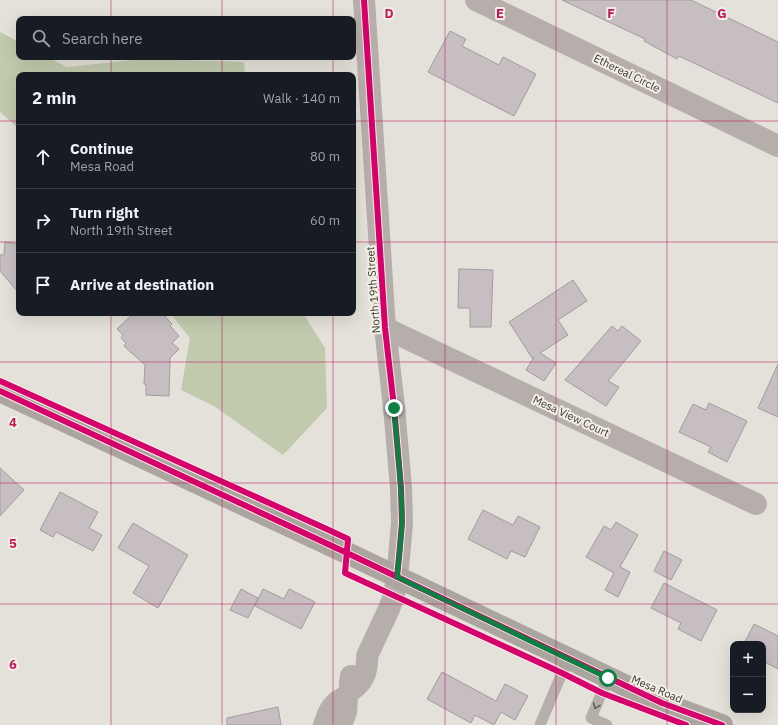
<!DOCTYPE html>
<html lang="en">
<head>
<meta charset="utf-8">
<style>
  :root { --surface:#171b24; --page:#20242c; --text:#f1f3f6; --muted:#9ea1a6; --line:#363941 }
  body { margin:0; font-family:"IBM Plex Sans",sans-serif; background:var(--page); color:var(--text) }
  .controls { position:absolute; right:12px; bottom:12px; display:grid; overflow:hidden; border-radius:8px; box-shadow:0 4px 16px #0002 }
  .controls button { width:36px; height:36px; display:grid; place-items:center; padding:0; border:0; border-bottom:1px solid var(--line); background:var(--surface); color:var(--text); font:20px sans-serif }
  .stop { position:absolute; width:12px; height:12px; margin:-9px; border:3px solid #0b8043; border-radius:50%; background:#fff }
  .stop.end { background:#0b8043; border-color:#fff; box-shadow:0 1px 4px #0008 }
  .list { margin:0; padding:0; list-style:none }
  h2 { display:flex; justify-content:space-between; align-items:center; height:52px; margin:0; padding:0 16px; font-size:17px }
  h2 small { font-size:13px; font-weight:400; color:var(--muted) }
  .list li { display:grid; grid-template-columns:26px 1fr auto; gap:12px; align-items:center; box-sizing:border-box; height:64px; padding:0 16px; border-top:1px solid var(--line) }
  .list b { display:block; font-size:15px; white-space:nowrap }
  .list p { margin:0; font-size:13px; white-space:nowrap; color:var(--muted) }
  .list em { font-size:13px; font-style:normal; color:var(--muted) }
  .icon { flex:none; width:22px; height:22px; fill:none; stroke:currentColor; stroke-width:2; stroke-linecap:round; stroke-linejoin:round }
  .map { position:relative; flex:none; width:778px; height:725px; overflow:hidden }
  .search { position:absolute; background:var(--surface); box-shadow:0 4px 16px #0002; left:16px; top:16px; width:340px; height:44px; display:flex; align-items:center; gap:10px; box-sizing:border-box; padding:0 14px; border-radius:8px; color:var(--muted); font-size:15px }
  .panel { position:absolute; background:var(--surface); box-shadow:0 4px 16px #0002; left:16px; top:72px; width:340px; height:244px; border-radius:8px }
  .map>svg:first-child { display:block }
  .green { fill:#c2caad }
  .building { fill:#c7bec2; stroke:#9f9d9b }
  .lines { fill:none; stroke-linecap:round; stroke-linejoin:round }
  .service { stroke:#b5aeaa; stroke-width:11 }
  .minor { stroke:#b5aeaa; stroke-width:22 }
  .tertiary { stroke:#b5aeaa; stroke-width:22 }
  .secondary { stroke:#aca49f; stroke-width:22 }
  .cycleway-casing { stroke:#f4efe4; stroke-width:8 }
  .cycleway { stroke:#d6006c; stroke-width:6 }
  .oneway { stroke:#64615c }
  .route { stroke:#0b8043; stroke-width:5 }
  .grid { fill:none; stroke:#c2185b; stroke-width:1; stroke-opacity:0.55 }
  .labels { text-anchor:middle; stroke-width:4; stroke-linejoin:round; paint-order:stroke }
  .street-label { font-size:11px; fill:#393732; stroke:#f4efe4 }
  .grid-label { font-size:13px; text-anchor:middle; font-weight:bold; fill:#c2185b; stroke:#f4efe4; stroke-width:4; stroke-linejoin:round; paint-order:stroke }
</style>
</head>
<body>
<div class="map">
<svg width="778" height="725" viewBox="0 0 778 725">
  <rect width="100%" height="100%" fill="#e4e1da"/>
  <path class="green" d="M0,32L19,42V57H47L67,67L143,59L244,62L245,75H19V129L0,112Z
    M170,313H303L325,348L327,408L283,455L214,406L181,390L190,338Z"/>
  <path class="building" d="M562,0H691L741,24L778,42V103L679,56L677,59L644,41L645,39Z
    M450,31L466,39L462,46L499,65L503,57L536,74L514,116L428,72Z
    M5,242L19,244V293L0,271V255H4Z
    M459,269L493,270L491,327H470V308H458Z
    M573,280L587,301L558,320L568,335L540,353L556,363L544,381L526,370L534,357L532,358L509,322Z
    M134,313H162L172,324L170,326L179,336L172,343L179,349L170,358L169,396L146,395V384H144L145,365L124,346L126,343L121,338L123,335L117,329Z
    M612,326L618,331L622,326L641,341L608,381L619,387L606,406L565,380Z
    M778,364V417L758,408Z
    M709,403L747,421L727,462L708,452L711,447L679,432L693,404L706,410Z
    M0,468L24,490L0,516Z
    M60,492L98,512L89,528L102,535L93,551L56,532L53,537L40,530Z
    M483,510L513,525L518,516L540,527L525,557L511,551L507,559L468,539Z
    M616,522L638,535L620,567L630,572L618,597L605,590L614,573L586,557L604,526L611,530Z
    M133,523L188,555L158,608L133,593L149,566L118,548Z
    M664,551L682,560L671,580L654,571Z
    M664,583L717,610L701,641L678,629L681,623L651,608Z
    M241,589L258,598L248,618L230,610Z
    M263,589L284,599L289,589L315,602L301,629L255,606Z
    M754,624L778,636V669L763,661V644H744Z
    M442,672L496,701L505,684L528,696L515,720L501,712L494,725L475,715L471,723L427,699Z
    M278,707L281,725H227V718Z"/>
  <g class="lines">
    <path class="service" d="M540,725L568,659
      M607,725L591,718L608,678"/>
    <path class="minor" d="M476,0L778,146
      M385,328L756,504
      M350,691C363,683 368,671 367,656L389,609L394,595L397,577
      M324,725C329,710 332,703 347,696
      M341,725L346,712L347,696L350,691V683L351,676"/>
    <path class="tertiary" d="M364,0L385,328L394,407L401,488L402,523L399,557L397,577"/>
    <path class="secondary" d="M0,391L347,553L662,703L722,725"/>
    <defs>
      <path id="cycleway" d="M364,0L385,328L394,407L401,488L402,523L399,557L397,577
        M0,381L331,531L348,539L345,573L562,673L602,693L686,725
        M0,391L347,553L662,703L722,725"/>
    </defs>
    <use href="#cycleway" class="cycleway-casing"/>
    <use href="#cycleway" class="cycleway"/>
  </g>
  <defs><path id="oneway-chevron" d="M-2-3.5L2.5 0L-2 3.5" fill="none" stroke-width="1.6" stroke-linecap="round" stroke-linejoin="round"/></defs>
  <use class="oneway" href="#oneway-chevron" transform="translate(596 706) rotate(112)"/>
  <g class="lines">
    <path class="route" d="M394,408C397,445 402,484 402,522C401,540 399,559 397,577L608,678"/>
  </g>
  <path class="grid" d="M111,0V19M222,0V19M333,0V19M445,0V725M556,0V725M667,0V725M111,57V75M222,57V75M333,57V75M0,121H19M353,121H778M0,242H19M353,242H778M111,313V725M222,313V725M333,313V725M0,362H778M0,483H778M0,604H778"/>
  <g class="labels">
    <g class="street-label">
      <text transform="translate(627 73) rotate(26)" y="4">Ethereal Circle</text>
      <text transform="translate(373 290) rotate(-94)" y="4">North 19th Street</text>
      <text transform="translate(571 416) rotate(25)" y="4">Mesa View Court</text>
      <text transform="translate(657 689) rotate(23)" y="4">Mesa Road</text>
    </g>
  </g>
  <g class="grid-label">
    <text x="389" y="18">D</text>
    <text x="500" y="18">E</text>
    <text x="611" y="18">F</text>
    <text x="722" y="18">G</text>
    <text x="13" y="427">4</text>
    <text x="13" y="548">5</text>
    <text x="13" y="669">6</text>
  </g>
</svg>
<div class="controls">
<button>+</button>
<button>−</button>
</div>
<div class="stop" style="left:608px;top:678px"></div>
<div class="stop end" style="left:394px;top:408px"></div>
<div class="search"><svg class="icon" aria-label="search" viewBox="0 0 24 24"><circle cx="10" cy="10" r="6"/><path d="M15 15l6 6"/></svg>Search here</div>
<section class="panel">
<h2>2 min<small>Walk · 140 m</small></h2>
<ul class="list">
<li><svg class="icon" aria-label="ahead" viewBox="0 0 24 24"><path d="M12 20V5M6 11l6-6 6 6"/></svg><div><b>Continue</b><p>Mesa Road</p></div><em>80 m</em></li>
<li><svg class="icon" aria-label="right" viewBox="0 0 24 24"><path d="M7 20v-9h11M14 6l5 5-5 5"/></svg><div><b>Turn right</b><p>North 19th Street</p></div><em>60 m</em></li>
<li><svg class="icon" aria-label="arrive" viewBox="0 0 24 24"><path d="M6 21V4h12l-3 4 3 4H6"/></svg><div><b>Arrive at destination</b></div></li>
</ul>
</section>
</div>
</body>
</html>
